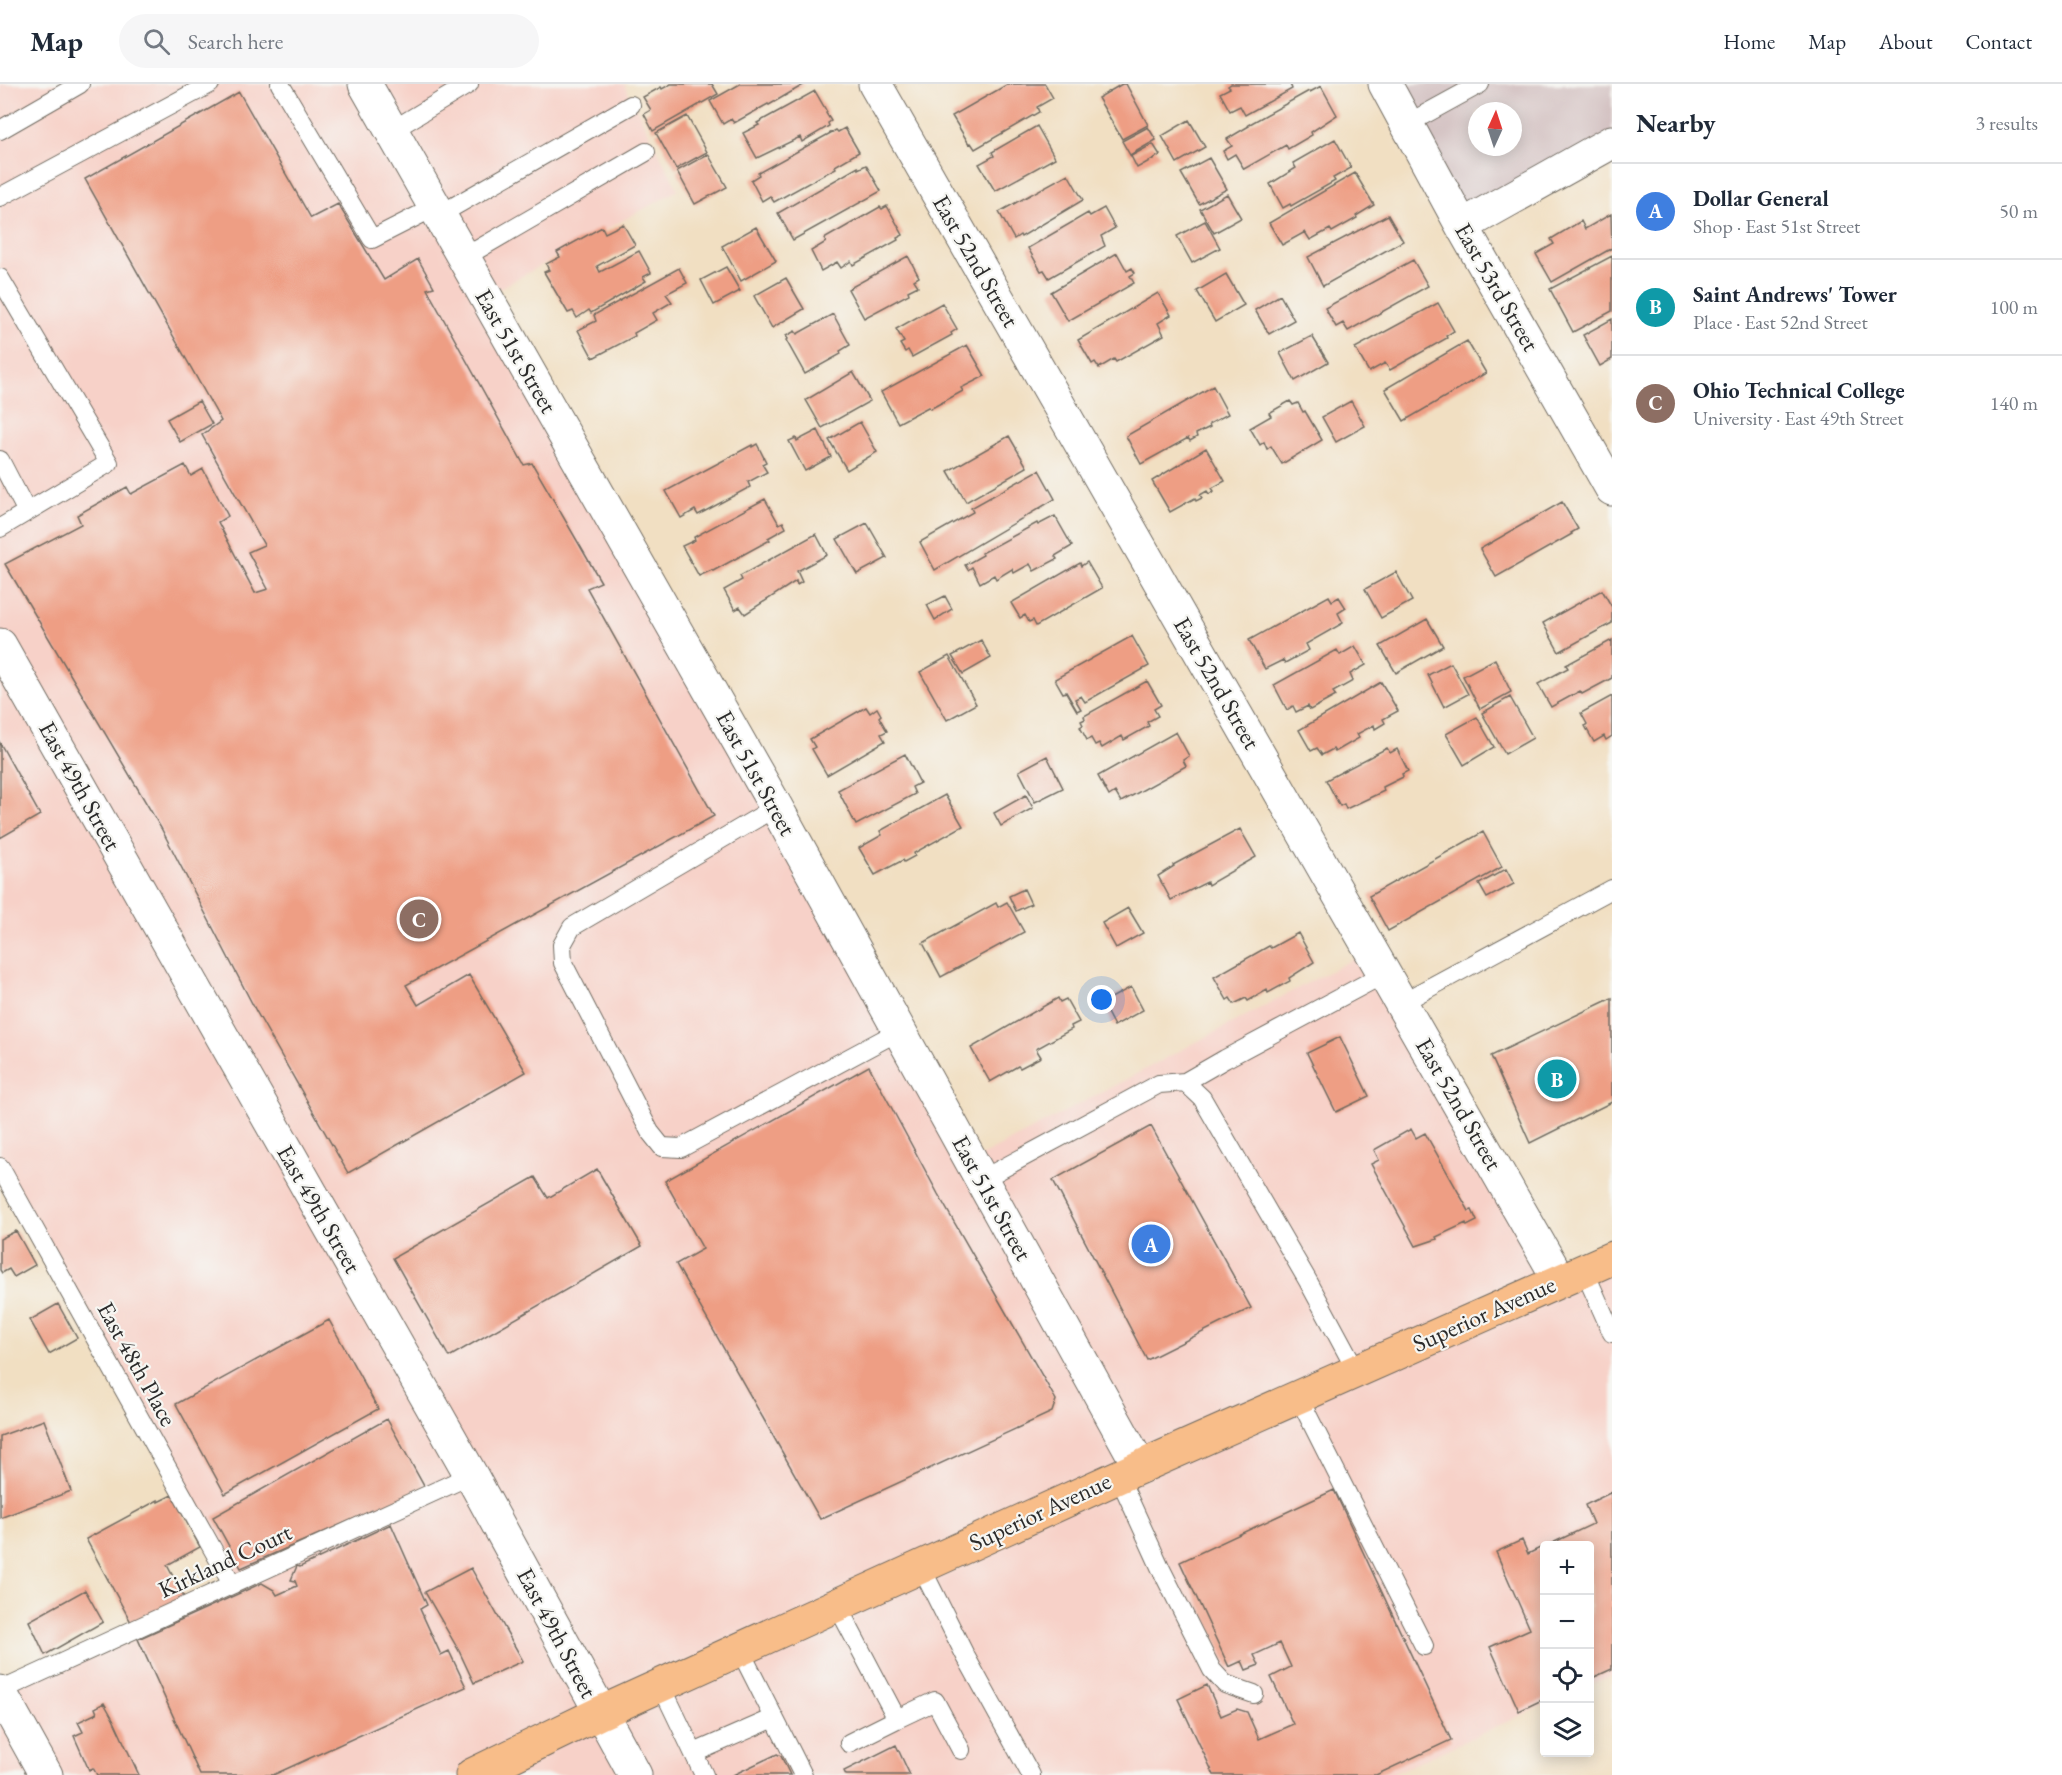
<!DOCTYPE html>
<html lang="en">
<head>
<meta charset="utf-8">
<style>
  :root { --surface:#fff; --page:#f6f6f7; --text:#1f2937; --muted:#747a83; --line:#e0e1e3; --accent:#2563eb }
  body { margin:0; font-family:"EB Garamond",serif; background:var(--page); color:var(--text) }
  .controls { position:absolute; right:18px; bottom:18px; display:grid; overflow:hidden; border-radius:6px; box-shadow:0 3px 15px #0003 }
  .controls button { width:54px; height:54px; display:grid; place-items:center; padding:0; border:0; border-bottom:2px solid var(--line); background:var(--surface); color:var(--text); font:30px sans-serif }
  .compass { position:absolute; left:1468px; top:18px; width:54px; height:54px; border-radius:50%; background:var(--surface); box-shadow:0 3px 15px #0003; rotate:3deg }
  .you { position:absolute; left:1102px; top:916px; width:21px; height:21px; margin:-15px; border:4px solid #fff; border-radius:50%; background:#1a73e8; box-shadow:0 0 0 9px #1a73e833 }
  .badge { display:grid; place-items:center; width:39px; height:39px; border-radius:50%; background:var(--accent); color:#fff; font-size:20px; font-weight:700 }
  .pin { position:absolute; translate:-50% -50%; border:3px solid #fff; box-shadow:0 2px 6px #0006 }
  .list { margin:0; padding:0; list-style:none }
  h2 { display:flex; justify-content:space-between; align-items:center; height:78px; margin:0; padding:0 24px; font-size:26px }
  h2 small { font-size:20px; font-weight:400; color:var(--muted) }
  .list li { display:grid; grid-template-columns:39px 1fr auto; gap:18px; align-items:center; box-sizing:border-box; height:96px; padding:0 24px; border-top:2px solid var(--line) }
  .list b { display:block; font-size:22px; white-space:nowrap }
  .list p { margin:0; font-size:20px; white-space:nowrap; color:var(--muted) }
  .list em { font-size:20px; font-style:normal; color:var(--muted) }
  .icon { flex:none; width:33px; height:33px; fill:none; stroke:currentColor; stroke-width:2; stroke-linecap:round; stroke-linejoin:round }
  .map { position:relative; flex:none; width:1612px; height:1691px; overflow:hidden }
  header { display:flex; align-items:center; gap:36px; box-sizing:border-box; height:84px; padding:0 30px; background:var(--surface); border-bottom:2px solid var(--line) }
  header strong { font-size:28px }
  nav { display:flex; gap:33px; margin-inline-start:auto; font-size:21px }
  .search { width:420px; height:54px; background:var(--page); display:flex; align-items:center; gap:15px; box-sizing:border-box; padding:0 21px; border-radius:33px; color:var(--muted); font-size:22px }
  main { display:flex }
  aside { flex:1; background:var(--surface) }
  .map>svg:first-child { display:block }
  .built { fill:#f7d1c8 }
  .industrial { fill:#d2bfc0; fill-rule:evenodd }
  .building { fill:#ee9e84 }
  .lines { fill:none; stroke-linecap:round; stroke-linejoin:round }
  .lane-casing { stroke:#706a60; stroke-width:20 }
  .street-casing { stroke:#706a60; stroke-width:35 }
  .primary-casing { stroke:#706a60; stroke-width:35 }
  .lane { stroke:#fff; stroke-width:18 }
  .street { stroke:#fff; stroke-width:33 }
  .primary { stroke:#f8bd89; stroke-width:33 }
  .labels { text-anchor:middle; stroke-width:4.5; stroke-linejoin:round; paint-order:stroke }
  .street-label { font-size:24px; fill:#2b2b2b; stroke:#f6f6f2 }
</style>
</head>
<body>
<header>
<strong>Map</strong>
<div class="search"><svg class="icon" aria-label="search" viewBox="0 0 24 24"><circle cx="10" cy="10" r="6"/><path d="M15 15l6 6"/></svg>Search here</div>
<nav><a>Home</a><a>Map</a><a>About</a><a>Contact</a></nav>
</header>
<main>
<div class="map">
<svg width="1612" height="1691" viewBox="0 0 1612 1691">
  <rect width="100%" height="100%" fill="#f6f6f2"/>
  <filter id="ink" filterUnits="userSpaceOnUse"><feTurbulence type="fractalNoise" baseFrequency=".0167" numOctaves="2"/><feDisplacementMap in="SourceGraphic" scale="12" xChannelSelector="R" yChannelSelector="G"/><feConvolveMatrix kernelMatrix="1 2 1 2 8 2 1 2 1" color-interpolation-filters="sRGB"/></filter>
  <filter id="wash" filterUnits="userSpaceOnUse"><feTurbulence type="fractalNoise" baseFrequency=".008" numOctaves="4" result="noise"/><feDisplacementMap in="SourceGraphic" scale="24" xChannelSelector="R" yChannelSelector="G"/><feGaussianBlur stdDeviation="1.35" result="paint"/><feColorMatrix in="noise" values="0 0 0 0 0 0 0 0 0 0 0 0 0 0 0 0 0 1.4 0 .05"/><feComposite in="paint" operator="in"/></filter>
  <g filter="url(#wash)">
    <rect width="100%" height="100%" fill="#f1dfc2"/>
    <path class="built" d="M0,0H624L678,106L486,212L972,1077L1370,866L1560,1197L1612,1174V1591L1590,1601V1462H1544V1621L1390,1691H0V1607L232,1500L0,1083Z"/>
    <path class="industrial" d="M1385,0H1612V58L1462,142ZM1477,27H1513V63H1477Z"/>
    <g id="blocks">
      <path class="building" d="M671,0H712L718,10L653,47L644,30L651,26L643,13L661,3L662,5Z
        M740,0H805L769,21L768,20L734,39L731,35L723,40L710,17Z
        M1008,0H1045L1053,14L1037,23L1039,28L975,65L971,59L969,60L952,32Z
        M1122,0H1126L1148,41L1122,55L1098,14Z
        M1231,0H1290L1292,5L1245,31L1240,22L1230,27L1220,9L1230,4L1228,2Z
        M1321,2L1337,31L1311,48L1312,51L1288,65L1286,61L1244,85L1235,70L1227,75L1223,67L1232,62L1227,55L1249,42L1248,41L1309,7L1310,8Z
        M815,7L827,28L826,29L831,37L828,39L829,42L802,58L800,53L757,74L743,49L759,41L757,39Z
        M239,8L311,134L338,120L384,196L418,175L434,203L427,205L524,381L532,379L601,498L587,504L714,732L406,901L418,921L469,891L526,988L348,1089L256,927L161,744L5,480L81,440L77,431L127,403L131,410L185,381L191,392L203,385L228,432L218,438L255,509L268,505L248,468L264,461L202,351L221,337L85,95Z
        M687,32L707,68L676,85L656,49Z
        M1189,36L1205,63L1177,79L1162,52Z
        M1037,42L1055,74L995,107L979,80L994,72L992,68Z
        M1148,43L1156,56L1130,71L1122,57Z
        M845,44L859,68L835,82L836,84L774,118L770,112L762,117L751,96L759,91L758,89L836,46L838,48Z
        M1335,55L1351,84L1333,94L1335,97L1291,122L1290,120L1283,124L1270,100L1296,84L1293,79Z
        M1153,60L1160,71L1137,84L1131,72Z
        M708,70L727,103L695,120L677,87Z
        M1209,74L1227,105L1199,120L1181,89Z
        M866,81L881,107L793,156L778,129L858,83V85Z
        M1355,89L1374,121L1356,132L1357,134L1332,148L1330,145L1310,156L1305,148L1282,161L1269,139Z
        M1068,90L1083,116L1021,153L1020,151L1014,155L999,128Z
        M1227,110L1241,134L1214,149L1200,125Z
        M887,122L903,151L897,154L898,156L853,181L851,177L841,184L837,178L821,187L811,167L826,158L824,155L880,123L882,125Z
        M1104,124L1115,144L1101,152L1105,162L1049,194L1044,186L1041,187L1028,164L1088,129L1090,132Z
        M1611,130L1612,164L1552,198L1536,170L1554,160L1551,155L1581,137L1585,145Z
        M1388,131L1403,157L1323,202L1308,173Z
        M1205,137L1220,164L1192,179L1177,152Z
        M623,140L635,161L597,182L600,188L639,167L651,189L643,193L646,197L591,229L589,226L577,234L573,227L568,229L544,188L549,186L546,180L560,173L557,168L602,143L605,149Z
        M756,143L776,177L741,197L722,162Z
        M1117,169L1127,187L1132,184L1135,189L1130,192L1134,199L1068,237L1051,208Z
        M908,172L919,193L914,196L918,202L908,207L909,210L864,234L848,205Z
        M1612,172V227L1573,248L1550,205Z
        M1413,176L1428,202L1348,247L1343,239L1336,243L1325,224Z
        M726,183L740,207L714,221L701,196Z
        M679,184L687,199L666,210L672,218L653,229L657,236L634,249L635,252L593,274L578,246L596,237L594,231Z
        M1226,190L1244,221L1215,238L1197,207Z
        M786,194L804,225L772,244L754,212Z
        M1158,209L1171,231L1158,239L1164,251L1116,278L1114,275L1099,284L1095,278L1092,280L1078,256Z
        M1280,211L1294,236L1269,250L1255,226Z
        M942,219L957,245L951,249L952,251L912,273L908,266L905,268L900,260L904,258L896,245Z
        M1438,219L1454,247L1446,252L1447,254L1390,286L1385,279L1369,288L1355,264Z
        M833,230L850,261L840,267L841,270L805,290L786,256L788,255L786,252L795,247L797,250Z
        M1612,235V275L1600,282L1583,251Z
        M1312,252L1328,278L1295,297L1280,269Z
        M1467,257L1486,289L1404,337L1385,305Z
        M967,261L985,292L961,304L963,307L930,325L928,323L898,339L881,308Z
        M853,288L870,317L822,344L806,316Z
        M1213,302L1228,330L1209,340L1210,343L1196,350L1197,353L1190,357L1188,354L1141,380L1126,352Z
        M199,317L212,340L180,358L167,335Z
        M1290,317L1293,321L1298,319L1303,328L1305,327L1322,356L1282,380L1271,362L1267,365L1264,358L1260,361L1250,344L1271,332L1269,329Z
        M1351,317L1365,342L1336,358L1322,333Z
        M860,338L877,368L847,386L829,356Z
        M818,346L831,373L805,387L789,357L796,354L797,357Z
        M1009,352L1027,383L966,418L948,387Z
        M757,360L766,378L762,380L767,388L748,398L750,403L698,431L695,426L681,434L666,407L752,361V363Z
        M1206,364L1225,397L1212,404L1214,407L1209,410L1207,407L1200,411L1202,414L1196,417L1195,414L1170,428L1152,397Z
        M1039,386L1055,415L935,486L920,458L973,428L971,424Z
        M765,415L779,440L783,438L786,444L768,454L770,456L713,487L712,486L699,492L682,462L695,456L694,453Z
        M1562,418L1578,445L1571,449L1572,450L1496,493L1480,465Z
        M1055,432L1072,462L1055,472L1057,475L1034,487L1030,480L1014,489L1012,485L996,495L994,491L980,499L972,483L968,486L965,481L983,471L982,469L1037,439L1038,441Z
        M867,439L887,474L857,490L837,455Z
        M816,450L827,471L797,487L802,498L797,501L796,497L745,530L740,523L735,526L724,506L742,496L740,492Z
        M1087,478L1102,504L1036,542L1033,536L1029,538L1025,531L1020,534L1011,519L1080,479L1081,482Z
        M1396,488L1412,517L1381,534L1365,505Z
        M1602,506L1612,523V539L1559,568L1543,539Z
        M945,512L952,525L935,536L927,521Z
        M1329,512L1332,517L1339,513L1346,524L1338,529L1343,539L1306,560L1309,566L1285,579L1283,576L1265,585L1249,556Z
        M1427,535L1443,562L1396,589L1380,562Z
        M1132,552L1149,582L1085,618L1081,612L1075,615L1081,625L1077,627L1066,608L1063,609L1055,595Z
        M981,556L991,574L963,590L952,572Z
        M1612,556V594L1582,610L1580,607L1551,623L1538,600L1568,584L1566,581Z
        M1355,562L1366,581L1350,590L1353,597L1333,608L1336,612L1310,626L1308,622L1296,628L1293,622L1287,626L1274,601L1337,566L1340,571Z
        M949,572L976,620L947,636L920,588Z
        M1495,575L1511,608L1480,625L1463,592Z
        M1451,579L1468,610L1444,623L1428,591Z
        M1147,597L1161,621L1154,625L1158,632L1147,638L1149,642L1124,656L1122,652L1102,664L1099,659L1095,661L1091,654L1087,656L1080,643L1083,641L1081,637L1085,635L1084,632Z
        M1381,598L1398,627L1383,635L1385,639L1375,645L1374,641L1357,650L1359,654L1335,668L1333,665L1322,671L1317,664L1311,667L1299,646Z
        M1612,612V652L1606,656L1604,652L1594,658L1585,642L1587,640L1581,629Z
        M1510,613L1533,654L1505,670L1482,629Z
        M866,623L870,629L877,624L881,631L879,633L887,647L881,650L885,657L827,691L812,665L815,663L810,655Z
        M1477,633L1494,663L1464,681L1446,650Z
        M1176,648L1189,672L1183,676L1186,682L1121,718L1115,708L1109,712L1098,692Z
        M0,659L40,731L0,754Z
        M1387,664L1390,669L1397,665L1408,687L1402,690L1403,693L1383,703L1384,707L1346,725L1344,720L1340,722L1326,696Z
        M905,670L920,699L912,703L915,710L856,741L838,706Z
        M1047,672L1063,704L1035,718L1019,687Z
        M945,711L963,742L914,769L915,772L904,778L903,776L875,791L859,764L882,751L880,747Z
        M1026,711L1033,724L1001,742L994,729Z
        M1240,745L1256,773L1208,801L1207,798L1171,816L1158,792L1174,782L1173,781Z
        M1483,748L1502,783L1388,847L1369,812Z
        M1506,785L1514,800L1487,814L1479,800Z
        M1024,805L1031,820L1016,827L1009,812Z
        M1007,818L1024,848L941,893L923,859L996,819L998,823Z
        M1128,824L1143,849L1116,864L1102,839Z
        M1298,849L1314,878L1289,894L1290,897L1268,909L1267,906L1248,917L1246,914L1234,920L1230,914L1227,916L1214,893L1269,862L1271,864Z
        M1131,903L1143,926L1114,942L1102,919Z
        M1058,914L1060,918L1066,915L1079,938L1071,942L1072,945L1036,965L1041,973L1020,984L1018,982L990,998L971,964Z
        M1612,914V1018L1530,1059L1491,972Z
        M1340,953L1369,1012L1336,1028L1307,969Z
        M869,982L938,1110L1056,1316L1052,1328L820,1435L676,1180L703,1165L665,1097Z
        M1151,1042L1251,1224L1147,1276L1053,1096Z
        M1411,1045L1416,1054L1425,1049L1469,1127L1472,1126L1477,1137L1467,1142L1466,1139L1436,1153L1437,1155L1416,1162L1371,1080L1379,1076L1374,1066Z
        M597,1085L642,1162L449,1273L393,1174L535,1093L548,1114Z
        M16,1147L35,1181L14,1193L9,1185L2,1189L0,1186V1155Z
        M58,1220L77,1254L49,1270L30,1236Z
        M329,1236L378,1325L225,1410L176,1320Z
        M387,1335L425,1404L241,1484L213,1433Z
        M44,1336L71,1407L0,1434V1352Z
        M1334,1406L1451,1656L1376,1691H1214L1178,1615L1207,1601L1221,1632L1237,1625L1247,1628L1259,1655L1293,1640L1271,1593L1291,1583L1280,1559L1254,1571L1259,1581L1246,1586L1242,1577L1229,1583L1180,1478Z
        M1612,1408V1585L1590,1595V1462H1546L1593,1440L1585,1421Z
        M172,1411L200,1463L167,1481L185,1515L132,1540L86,1455L158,1416V1418Z
        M391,1440L427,1521L420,1525L441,1571L449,1567L466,1603L273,1691H200L138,1555L262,1499L274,1506L277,1511L297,1502L295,1497L291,1496L297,1482L300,1483Z
        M1522,1456L1528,1470L1544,1462V1615L1519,1627L1490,1563L1530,1545L1496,1468Z
        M471,1484L523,1577L474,1599L459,1567L425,1508Z
        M85,1506L103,1538L45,1571L29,1537Z
        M104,1619L113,1635L139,1691H97L93,1684L89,1686L74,1652L83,1648L78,1638L97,1629L95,1624Z
        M896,1661L910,1691H846L844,1687Z
        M777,1670L781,1672L790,1691H733Z"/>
    </g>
  </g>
  <g filter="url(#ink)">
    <use href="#blocks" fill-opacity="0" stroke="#706a60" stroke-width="1.5"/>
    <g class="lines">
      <defs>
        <path id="lane" d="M280,0L372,155L435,123
          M1407,40L1480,0
          M0,46L80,0
          M391,47L469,0
          M0,113L210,0
          M439,131L631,21
          M463,174L646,68
          M0,194L109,379L0,444
          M0,376L27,428
          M776,723L572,843L562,861L563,879L650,1048L662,1063L681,1064L899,947
          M1401,919L1612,805
          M1185,998L1225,975L1384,890
          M0,1083L232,1500
          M981,1096L1159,1000L1185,998L1202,1014L1308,1197L1356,1286
          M1584,1186L1612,1249
          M1298,1312L1424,1562
          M1119,1393L1161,1485L1212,1586L1225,1600L1254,1610
          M921,1483L966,1573L1031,1691
          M837,1521L897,1635L935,1617L961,1666
          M740,1566L803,1691
          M661,1601L704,1691
          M0,1607L471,1391
          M849,1659L897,1635
          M694,1669L774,1634"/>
        <path id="street" d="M365,0L776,723L1140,1383
          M875,0L1560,1197
          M1385,0L1462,142L1612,405
          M1462,142L1612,58
          M0,561L471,1391L635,1691
          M0,1608L46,1691"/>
        <path id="primary" d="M472,1691L600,1629L1140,1383L1612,1174"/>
      </defs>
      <use href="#lane" class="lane-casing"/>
      <use href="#street" class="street-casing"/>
      <use href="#primary" class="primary-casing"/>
      <use href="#lane" class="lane"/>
      <use href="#street" class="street"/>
      <use href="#primary" class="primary"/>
    </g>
  </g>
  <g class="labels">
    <g class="street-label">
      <text transform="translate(976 177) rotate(60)" y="8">East 52nd Street</text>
      <text transform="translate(1497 203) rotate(60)" y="8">East 53rd Street</text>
      <text transform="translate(516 267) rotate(60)" y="8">East 51st Street</text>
      <text transform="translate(1217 599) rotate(60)" y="8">East 52nd Street</text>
      <text transform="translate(756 689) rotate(61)" y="8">East 51st Street</text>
      <text transform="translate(80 702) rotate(61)" y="8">East 49th Street</text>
      <text transform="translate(1459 1020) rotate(60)" y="8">East 52nd Street</text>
      <text transform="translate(992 1114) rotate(61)" y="8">East 51st Street</text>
      <text transform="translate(319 1125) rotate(60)" y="8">East 49th Street</text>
      <text transform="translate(1484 1230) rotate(-24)" y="8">Superior Avenue</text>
      <text transform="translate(137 1280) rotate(61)" y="8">East 48th Place</text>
      <text transform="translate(1040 1428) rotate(-25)" y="8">Superior Avenue</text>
      <text transform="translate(225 1477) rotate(-25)" y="8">Kirkland Court</text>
      <text transform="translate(557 1549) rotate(62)" y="8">East 49th Street</text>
    </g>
  </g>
</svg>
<div class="controls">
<button>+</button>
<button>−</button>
<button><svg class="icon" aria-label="locate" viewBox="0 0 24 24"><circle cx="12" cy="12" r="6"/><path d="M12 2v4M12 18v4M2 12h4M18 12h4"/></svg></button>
<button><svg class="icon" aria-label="layers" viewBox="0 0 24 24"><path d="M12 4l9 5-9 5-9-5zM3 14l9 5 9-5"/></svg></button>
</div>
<svg class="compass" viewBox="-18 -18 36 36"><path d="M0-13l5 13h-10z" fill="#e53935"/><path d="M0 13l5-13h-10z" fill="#747a83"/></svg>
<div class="you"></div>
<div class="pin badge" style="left:1151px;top:1160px;background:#3f7fe0">A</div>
<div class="pin badge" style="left:1557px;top:995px;background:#0f9aa8">B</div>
<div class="pin badge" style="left:419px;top:835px;background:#8d6e63">C</div>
</div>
<aside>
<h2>Nearby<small>3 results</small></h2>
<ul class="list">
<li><span class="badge" style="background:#3f7fe0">A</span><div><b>Dollar General</b><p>Shop · East 51st Street</p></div><em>50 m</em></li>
<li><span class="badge" style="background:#0f9aa8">B</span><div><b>Saint Andrews' Tower</b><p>Place · East 52nd Street</p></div><em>100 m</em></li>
<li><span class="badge" style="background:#8d6e63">C</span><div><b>Ohio Technical College</b><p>University · East 49th Street</p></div><em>140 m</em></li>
</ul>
</aside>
</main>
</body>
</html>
